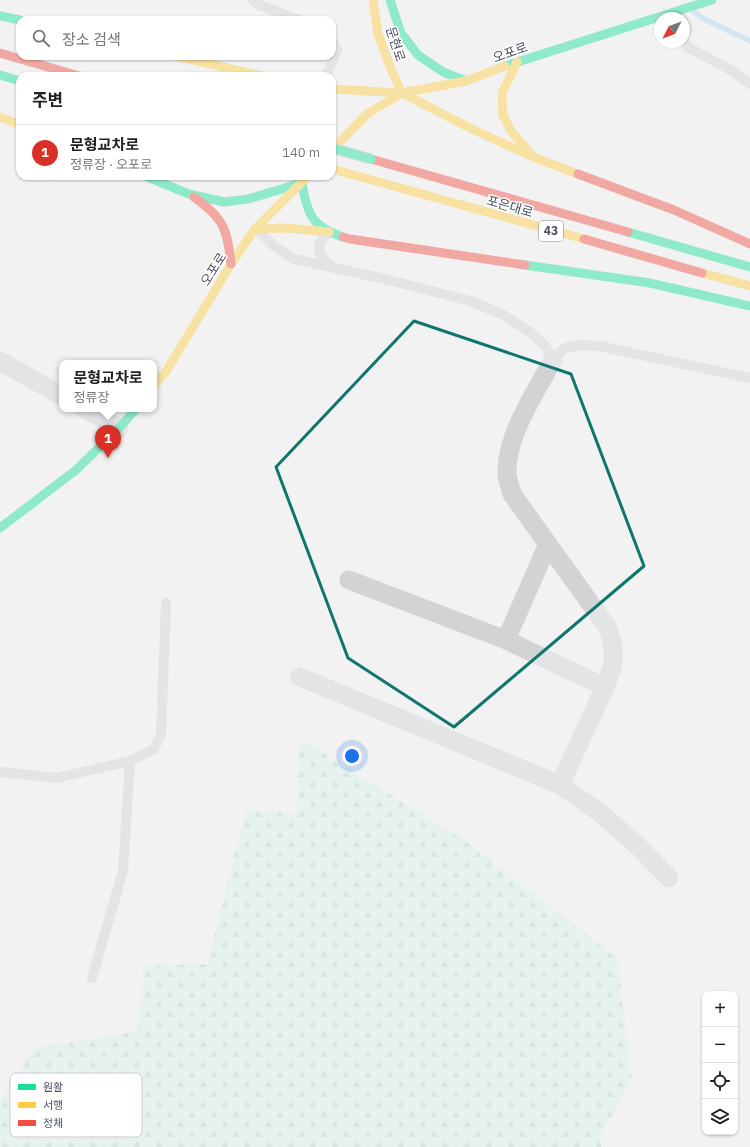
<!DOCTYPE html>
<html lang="ko">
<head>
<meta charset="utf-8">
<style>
  :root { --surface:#fff; --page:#f6f6f6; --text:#222; --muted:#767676; --line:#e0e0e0; --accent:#d93025 }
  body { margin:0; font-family:"IBM Plex Sans","Noto Sans KR",sans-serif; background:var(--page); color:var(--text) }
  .controls { position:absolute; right:12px; bottom:12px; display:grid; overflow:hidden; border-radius:8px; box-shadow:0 1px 3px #0004 }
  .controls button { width:36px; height:36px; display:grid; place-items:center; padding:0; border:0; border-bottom:1px solid var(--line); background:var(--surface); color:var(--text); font:20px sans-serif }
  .compass { position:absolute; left:654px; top:12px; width:36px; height:36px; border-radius:50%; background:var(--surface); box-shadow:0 1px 3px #0004; rotate:228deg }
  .you { position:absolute; left:352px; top:756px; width:14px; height:14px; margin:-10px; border:3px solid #fff; border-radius:50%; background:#1a73e8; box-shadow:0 0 0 6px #1a73e833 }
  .badge { display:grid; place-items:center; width:26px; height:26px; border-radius:50%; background:var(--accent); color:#fff; font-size:13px; font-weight:700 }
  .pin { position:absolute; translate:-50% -33px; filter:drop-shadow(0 1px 2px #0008) }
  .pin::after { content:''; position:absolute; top:21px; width:14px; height:12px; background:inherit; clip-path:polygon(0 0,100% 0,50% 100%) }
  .popup { position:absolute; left:59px; top:360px; width:98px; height:52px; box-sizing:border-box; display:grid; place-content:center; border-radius:8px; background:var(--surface); filter:drop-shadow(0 1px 3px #0005); font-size:13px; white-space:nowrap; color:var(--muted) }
  .popup b { font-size:15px; color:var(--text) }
  .popup::after { content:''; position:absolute; left:50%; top:100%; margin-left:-8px; border:8px solid transparent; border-top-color:var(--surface) }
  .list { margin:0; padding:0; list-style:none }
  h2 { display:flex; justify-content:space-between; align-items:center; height:52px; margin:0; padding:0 16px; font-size:17px }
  h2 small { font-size:13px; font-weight:400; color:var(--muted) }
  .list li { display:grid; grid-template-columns:26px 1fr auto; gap:12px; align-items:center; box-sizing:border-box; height:56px; padding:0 16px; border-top:1px solid var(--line) }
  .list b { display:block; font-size:15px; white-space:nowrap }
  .list p { margin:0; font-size:13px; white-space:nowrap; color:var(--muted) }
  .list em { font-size:13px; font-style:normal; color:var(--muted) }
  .icon { flex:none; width:22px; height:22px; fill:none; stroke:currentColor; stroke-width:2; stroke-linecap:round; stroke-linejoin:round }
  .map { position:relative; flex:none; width:750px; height:1147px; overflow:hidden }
  .search { position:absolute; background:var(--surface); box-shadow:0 1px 3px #0004; left:16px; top:16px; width:320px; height:44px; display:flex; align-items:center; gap:10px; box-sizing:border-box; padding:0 14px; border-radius:12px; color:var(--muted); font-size:15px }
  .panel { position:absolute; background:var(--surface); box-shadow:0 1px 3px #0004; left:16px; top:72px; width:320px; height:108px; border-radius:12px }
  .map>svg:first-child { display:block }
  .forest { fill:url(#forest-firs) }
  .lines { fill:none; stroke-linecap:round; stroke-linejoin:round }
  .stream { stroke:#acd4ee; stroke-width:5.5 }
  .lane { stroke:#d1d3d5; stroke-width:10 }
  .street { stroke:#d1d3d5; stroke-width:19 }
  .fast { stroke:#16e098; stroke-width:9 }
  .slow { stroke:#ffcf43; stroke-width:9 }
  .jam { stroke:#f24e42; stroke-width:9 }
  .fast-bridge-casing { stroke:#b8bac1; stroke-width:11; stroke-linecap:butt }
  .fast-bridge { stroke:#16e098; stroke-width:9 }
  .marked { fill:none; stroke:#0f766e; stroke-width:3; stroke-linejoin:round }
  .labels { text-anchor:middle; stroke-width:3; stroke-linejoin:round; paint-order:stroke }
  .shield { fill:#fff; stroke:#80848f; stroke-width:1 }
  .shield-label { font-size:12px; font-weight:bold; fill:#49505f }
  .street-label { font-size:13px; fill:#49505f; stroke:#fff }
  .key { fill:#fff; stroke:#c8cacf; stroke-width:1 }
  .key-label { font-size:11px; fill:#49505f }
</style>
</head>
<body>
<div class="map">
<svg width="750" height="1147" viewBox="0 0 750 1147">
  <defs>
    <pattern id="forest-firs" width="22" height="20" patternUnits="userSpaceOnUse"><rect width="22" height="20" fill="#d8f1e6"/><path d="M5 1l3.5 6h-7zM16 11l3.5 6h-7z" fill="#bbd0c8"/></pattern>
  </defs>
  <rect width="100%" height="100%" fill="#f3f2f2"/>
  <path class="forest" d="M299,738L467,842L617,958L632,1079L601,1135V1147H0V1100L35,1048L138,1031L144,966L207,964L246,809L297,814Z"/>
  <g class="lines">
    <path class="stream" d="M694,12L706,20L750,41"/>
    <path class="lane" d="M253,0L259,5L299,20
      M684,42L689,48L731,70L750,84
      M326,76L337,50L332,40
      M258,231L274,246L294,259L389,280L470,301L502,314L530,332L546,347L553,360L565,348L581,345L599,346L750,378
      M328,233C314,246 317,255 331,265
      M0,772L57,778L130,761L154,749L161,734L166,603
      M92,978L123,871L130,761"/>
    <path class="street" d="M553,360C535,393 506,436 507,473C507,480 511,488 512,494L608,628L613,646V665L605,687L560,785
      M0,361L62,396
      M85,409L119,428
      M349,580L506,640L605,687
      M506,640L548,544
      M300,677L560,785L599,812L638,846L669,878"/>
    <path class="fast" d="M390,0L401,33L418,55L443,72L466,81
      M0,16L20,20
      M505,66L712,0
      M0,75L20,81
      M145,176L189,194L224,202L248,199L302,183C307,214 312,227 343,237
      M628,232L750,267
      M525,265L650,283L750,306
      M0,528L76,470L119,428L136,409"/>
    <path class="slow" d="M373,0L378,34L390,67L402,93
      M175,56L262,76
      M517,62L502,93L503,115L511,131L530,153
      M332,89L402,93L472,129L533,157L578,174
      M0,117L20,125
      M332,150L367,114L402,93L466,81L505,66
      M332,169L584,239
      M255,229L285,228L329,232
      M702,273L750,286
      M154,386L167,370L231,264L255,229L306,178"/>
    <path class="jam" d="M0,53L79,76
      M371,159L628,232
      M578,174L674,210L750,244
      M194,197C224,219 227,228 231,264
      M343,237L350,239L525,265
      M584,239L702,273"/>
    <defs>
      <path id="fast-bridge" d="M332,148L371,159"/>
    </defs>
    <use href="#fast-bridge" class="fast-bridge-casing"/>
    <use href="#fast-bridge" class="fast-bridge"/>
  </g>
  <path d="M0 0H750V1147H0ZM414,321L571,374L644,566L454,727L348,658L276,467Z" fill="#f3f2f2" fill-opacity=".55" fill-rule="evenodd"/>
  <path class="marked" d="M414,321L571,374L644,566L454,727L348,658L276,467Z"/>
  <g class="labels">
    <rect class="shield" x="539" y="221" width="24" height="20" rx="3"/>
    <g class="shield-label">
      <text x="551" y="235">43</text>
    </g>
    <g class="street-label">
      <text transform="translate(396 44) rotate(72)" y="5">문현로</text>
      <text transform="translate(510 52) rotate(-20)" y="5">오포로</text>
      <text transform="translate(510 206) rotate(16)" y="5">포은대로</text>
      <text transform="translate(213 269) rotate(-58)" y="5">오포로</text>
    </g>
  </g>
  <rect x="10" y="1073" width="132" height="64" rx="6" class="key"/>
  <rect x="18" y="1084" width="18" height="6" fill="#16e098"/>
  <rect x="18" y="1102" width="18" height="6" fill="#ffcf43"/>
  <rect x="18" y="1120" width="18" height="6" fill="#f24e42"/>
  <g class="key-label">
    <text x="43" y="1091">원활</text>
    <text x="43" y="1109">서행</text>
    <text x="43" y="1127">정체</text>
  </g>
</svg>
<div class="controls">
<button>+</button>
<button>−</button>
<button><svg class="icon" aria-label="locate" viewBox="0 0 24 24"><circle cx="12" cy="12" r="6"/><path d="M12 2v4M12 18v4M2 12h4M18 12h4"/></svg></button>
<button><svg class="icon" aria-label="layers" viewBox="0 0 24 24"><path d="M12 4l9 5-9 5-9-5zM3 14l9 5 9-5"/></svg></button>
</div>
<svg class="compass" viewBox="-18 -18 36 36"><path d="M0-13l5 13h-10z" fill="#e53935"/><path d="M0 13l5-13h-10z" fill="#767676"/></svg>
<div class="you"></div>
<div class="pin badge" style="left:108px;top:458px">1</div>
<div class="popup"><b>문형교차로</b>정류장</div>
<div class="search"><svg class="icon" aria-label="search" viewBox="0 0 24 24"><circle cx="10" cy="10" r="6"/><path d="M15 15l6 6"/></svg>장소 검색</div>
<section class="panel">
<h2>주변<small></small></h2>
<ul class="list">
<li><span class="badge">1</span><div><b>문형교차로</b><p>정류장 · 오포로</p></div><em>140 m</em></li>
</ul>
</section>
</div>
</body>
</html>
